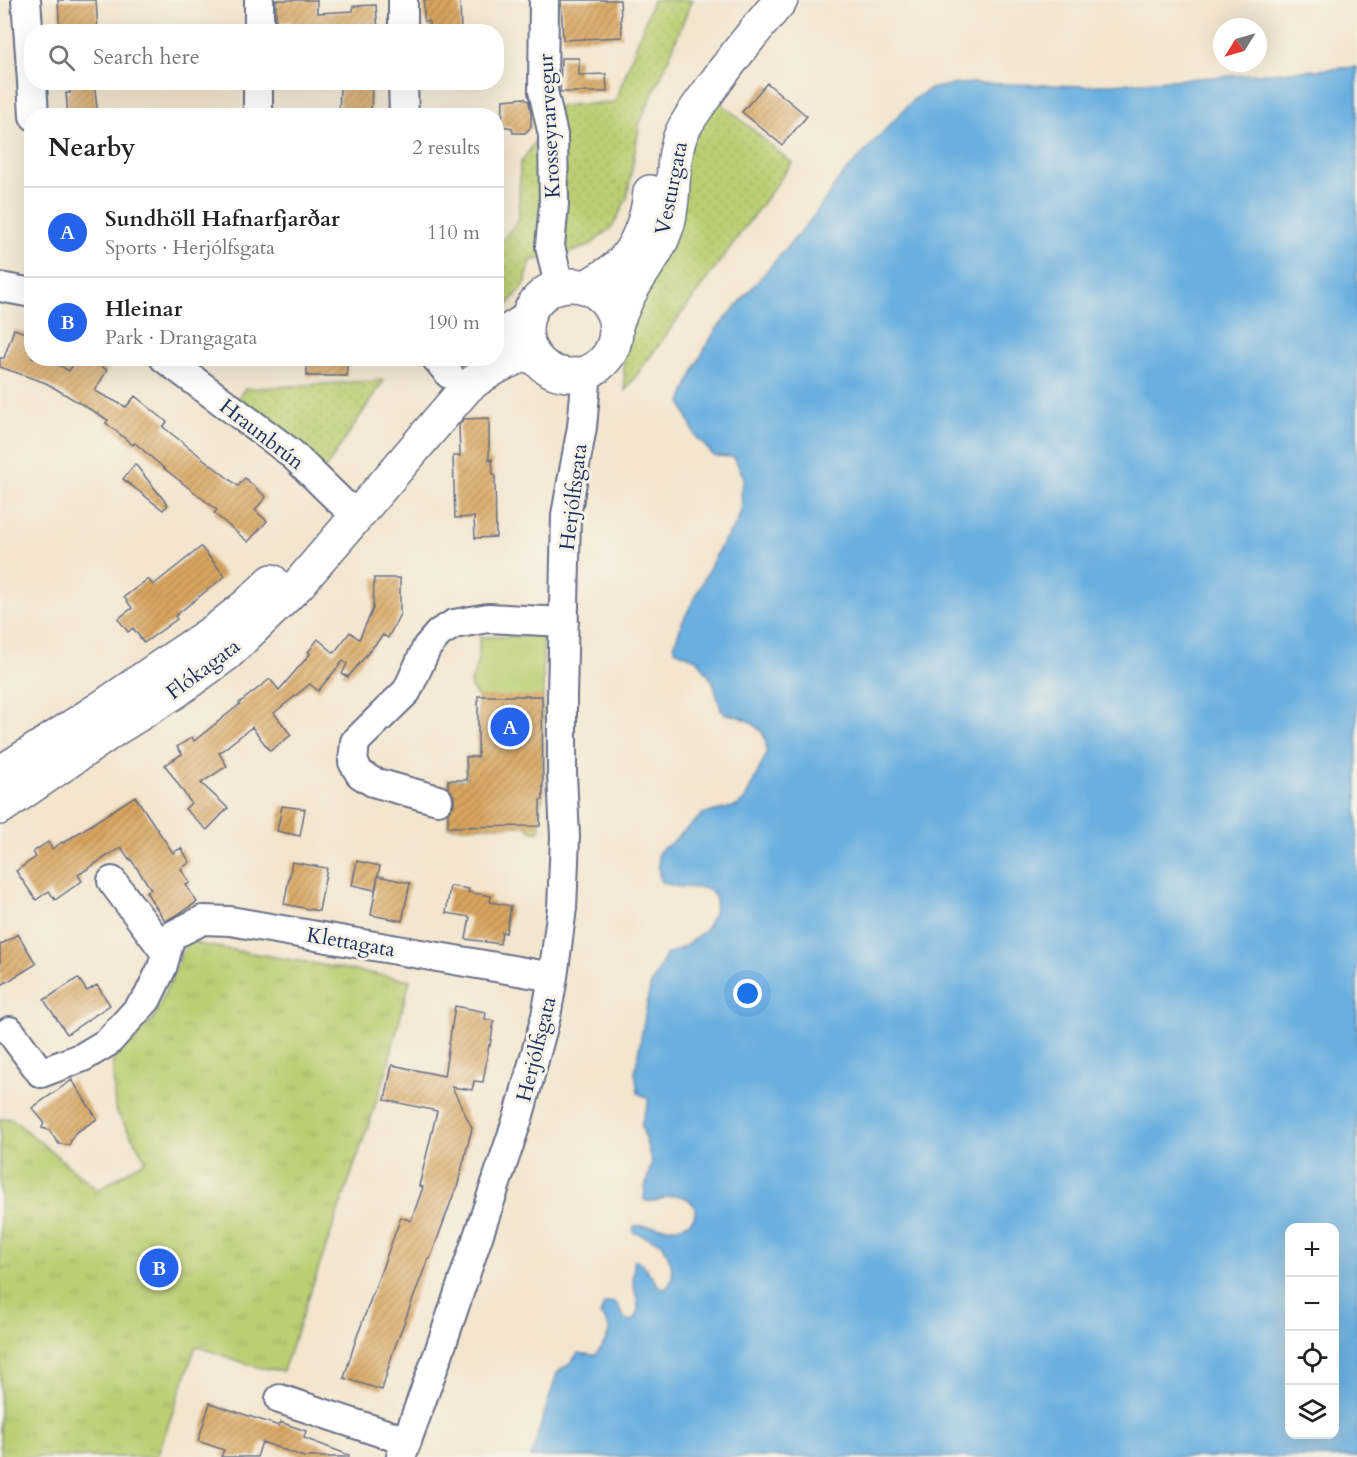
<!DOCTYPE html>
<html lang="en">
<head>
<meta charset="utf-8">
<style>
  :root { --surface:#fff; --page:#f2f2f2; --text:#222; --muted:#767676; --line:#e0e0e0; --accent:#2563eb }
  body { margin:0; font-family:Cardo,serif; background:var(--page); color:var(--text) }
  .controls { position:absolute; right:18px; bottom:18px; display:grid; overflow:hidden; border-radius:12px; box-shadow:0 6px 24px #0002 }
  .controls button { width:54px; height:54px; display:grid; place-items:center; padding:0; border:0; border-bottom:2px solid var(--line); background:var(--surface); color:var(--text); font:30px sans-serif }
  .compass { position:absolute; left:1213px; top:18px; width:54px; height:54px; border-radius:50%; background:var(--surface); box-shadow:0 6px 24px #0002; rotate:233deg }
  .you { position:absolute; left:748px; top:994px; width:21px; height:21px; margin:-15px; border:4px solid #fff; border-radius:50%; background:#1a73e8; box-shadow:0 0 0 9px #1a73e833 }
  .badge { display:grid; place-items:center; width:39px; height:39px; border-radius:50%; background:var(--accent); color:#fff; font-size:20px; font-weight:700 }
  .pin { position:absolute; translate:-50% -50%; border:3px solid #fff; box-shadow:0 2px 6px #0006 }
  .list { margin:0; padding:0; list-style:none }
  h2 { display:flex; justify-content:space-between; align-items:center; height:78px; margin:0; padding:0 24px; font-size:26px }
  h2 small { font-size:20px; font-weight:400; color:var(--muted) }
  .list li { display:grid; grid-template-columns:39px 1fr auto; gap:18px; align-items:center; box-sizing:border-box; height:90px; padding:0 24px; border-top:2px solid var(--line) }
  .list b { display:block; font-size:22px; white-space:nowrap }
  .list p { margin:0; font-size:20px; white-space:nowrap; color:var(--muted) }
  .list em { font-size:20px; font-style:normal; color:var(--muted) }
  .icon { flex:none; width:33px; height:33px; fill:none; stroke:currentColor; stroke-width:2; stroke-linecap:round; stroke-linejoin:round }
  .map { position:relative; flex:none; width:1357px; height:1457px; overflow:hidden }
  .search { position:absolute; background:var(--surface); box-shadow:0 6px 24px #0002; left:24px; top:24px; width:480px; height:66px; display:flex; align-items:center; gap:15px; box-sizing:border-box; padding:0 21px; border-radius:24px; color:var(--muted); font-size:22px }
  .panel { position:absolute; background:var(--surface); box-shadow:0 6px 24px #0002; left:24px; top:108px; width:480px; height:258px; border-radius:24px }
  .map>svg:first-child { display:block }
  .grass { fill:url(#grass-dots); stroke:#6b7e68; stroke-width:1.5 }
  .park { fill:url(#park-tufts); stroke:#6b7e68; stroke-width:1.5 }
  .garden { fill:#bbce72; stroke:#6b7e68; stroke-width:1.5 }
  .water { fill:#69afdf; stroke:#426f9e; stroke-width:1.5; fill-rule:evenodd }
  .building { fill:url(#building-hatch) }
  .lines { fill:none; stroke-linecap:round; stroke-linejoin:round }
  .minor-casing { stroke:#676f85; stroke-width:32 }
  .major-casing { stroke:#676f85; stroke-width:36 }
  .minor { stroke:#fff; stroke-width:28 }
  .major { stroke:#fff; stroke-width:33 }
  .labels { text-anchor:middle; stroke-width:6; stroke-linejoin:round; paint-order:stroke }
  .street-label { font-size:21px; fill:#1b2f5e; stroke:#f7f3e8 }
</style>
</head>
<body>
<div class="map">
<svg width="1357" height="1457" viewBox="0 0 1357 1457">
  <defs>
    <pattern id="grass-dots" width="8" height="8" patternUnits="userSpaceOnUse" patternTransform="scale(1.5)"><rect width="8" height="8" fill="#bbce72"/><path d="M2 2h.1M6 6h.1" fill="none" stroke="#a0b165" stroke-width="1.8" stroke-linecap="round"/></pattern>
    <pattern id="park-tufts" width="24" height="20" patternUnits="userSpaceOnUse" patternTransform="scale(1.5)"><rect width="24" height="20" fill="#bbce72"/><path d="M3 7l-1-3M5 7V3M7 7l1-3M15 17l-1-3M17 17v-4M19 17l1-3" fill="none" stroke="#a0b165"/></pattern>
    <pattern id="building-hatch" width="6" height="6" patternUnits="userSpaceOnUse" patternTransform="scale(1.5)"><rect width="6" height="6" fill="#d9a55e"/><path d="M-1 1l2-2M0 6l6-6M5 7l2-2" fill="none" stroke="#af8751"/></pattern>
  </defs>
  <rect width="100%" height="100%" fill="#f7f3e8"/>
  <filter id="ink" filterUnits="userSpaceOnUse"><feTurbulence type="fractalNoise" baseFrequency=".0167" numOctaves="2"/><feDisplacementMap in="SourceGraphic" scale="12" xChannelSelector="R" yChannelSelector="G"/><feConvolveMatrix kernelMatrix="1 2 1 2 8 2 1 2 1" color-interpolation-filters="sRGB"/></filter>
  <filter id="wash" filterUnits="userSpaceOnUse"><feTurbulence type="fractalNoise" baseFrequency=".008" numOctaves="4" result="noise"/><feDisplacementMap in="SourceGraphic" scale="24" xChannelSelector="R" yChannelSelector="G"/><feGaussianBlur stdDeviation="1.35" result="paint"/><feColorMatrix in="noise" values="0 0 0 0 0 0 0 0 0 0 0 0 0 0 0 0 0 1.4 0 .05"/><feComposite in="paint" operator="in"/></filter>
  <g filter="url(#wash)">
    <rect width="100%" height="100%" fill="#f3e5ce"/>
    <path class="grass" d="M653,0H693L691,2L666,65L640,122L627,198L613,226L589,246L559,256L531,260L525,284L507,306L497,312V247L519,219L520,164L560,106L615,102Z
      M713,96L792,163L625,391L623,354L695,126Z
      M384,380L322,474L236,400L245,389Z"/>
    <path class="park" d="M188,940L197,942L198,944L410,980L384,1080L283,1371L256,1367L196,1346L157,1457H0V1119L11,1118L98,1190L146,1160L115,1109L112,1053L153,1020Z"/>
    <path class="garden" d="M543,636V800H540V831H530L529,826L448,827V780H466V757H478V697L470,686L478,660L480,637Z"/>
    <path class="water" d="M1357,67V1457H531L557,1373L566,1366L569,1365L578,1353L595,1355C602,1348 607,1339 610,1330L604,1318L600,1315L604,1304L611,1302L617,1304L625,1319L631,1321L637,1316C640,1300 635,1296 633,1281C633,1274 634,1267 634,1260H637L645,1267L658,1285L664,1289C680,1280 669,1256 662,1243L633,1232L634,1226C649,1224 666,1230 681,1226C700,1221 700,1201 680,1196C668,1193 655,1205 644,1200L645,1188L652,1162L641,1124L648,1104V1098L638,1093L635,1072L650,987L666,955L685,946L705,930L714,913L716,899L710,889C692,885 682,891 662,882L659,874L658,853L663,848L670,844L703,814L737,806L745,799L766,755V741L762,732L751,722L737,716L726,714L721,710L713,682L698,660L675,650L674,646L682,623L721,545L737,523L742,506L741,492L744,478L734,457L714,456L695,435L681,402L697,363L715,331L813,217L841,177L914,99L930,89L950,85L971,83L1084,86ZM1290,1228H1334V1434H1290Z"/>
    <g id="blocks">
      <path class="building" d="M58,0H96L98,32H60Z
        M276,0H317V13L353,11V6L376,5L378,32H293V22H276Z
        M424,0H460L461,32H429V21H424Z
        M561,0H620L622,37L563,40Z
        M561,58H579V75L606,74L607,92H560Z
        M69,82H94L98,116H68L66,93H70Z
        M348,82H372L371,115H339L340,87H348Z
        M767,83L807,116L782,145L742,112Z
        M524,98L529,102L531,114V127L525,133H513L512,128L502,126L503,100Z
        M14,329L32,335V358H47L69,371L77,358H88L107,370L95,391L126,407L135,396L167,422L163,427L238,486L245,478L266,497L255,510L267,521L248,542L214,513L217,510L166,470L135,443L133,445L106,423L108,420L46,383L0,367V358H4Z
        M307,358H347V376H307Z
        M489,418V460L492,459L493,475H495L496,537L475,538L474,517L455,518L453,456H460L459,425L464,419Z
        M135,464L168,505L163,510L123,479Z
        M201,547L225,576L175,616L177,619L144,643L133,628L128,632L118,619L132,608L124,597L148,579L153,585Z
        M374,578H400V614L388,638L383,635L348,677L342,674L347,664L343,661L318,691L310,684L274,713L291,735L270,751L252,727L219,753L227,766L201,783L228,808L207,830L185,809L191,803L165,765L182,754L177,747L192,737L194,741L240,704L239,703L270,679L279,690L310,654L308,652L318,639L334,653L350,632L359,639L373,609Z
        M478,696H542L543,800H540V826L448,827V813L454,805V796L448,787V780H467L466,757H478Z
        M135,796L173,853L181,848L190,862L181,869L190,883L186,885L197,902L180,913L165,921L146,892L151,889L130,858L129,859L121,847L78,875L82,881L55,900L49,891L36,900L16,871L36,857L33,852L48,842L52,849L62,842L63,843Z
        M282,806L305,809L300,836L277,831Z
        M357,861L380,866L375,890L352,885Z
        M292,862L327,868L319,911L284,904Z
        M378,876L410,883L402,921L371,915Z
        M450,886L469,889L468,892L491,896L490,902L511,906L506,933L502,932L500,944L466,939L470,917L446,913Z
        M18,934L36,964L0,986V945Z
        M78,978L87,991L97,985L110,1005L67,1034L44,1000Z
        M455,1006L486,1012L485,1019L494,1021L490,1046L489,1045L483,1082L474,1081L472,1090L452,1087L472,1128L457,1188H456L430,1259H428L393,1352L382,1390L344,1378L355,1342L401,1217L411,1221L423,1187L419,1186L437,1111L385,1100L392,1065L444,1076Z
        M72,1080L97,1119L75,1133L69,1145L59,1144L49,1130L42,1128L44,1122L32,1108Z
        M210,1403L279,1426L280,1422L306,1431L304,1438L349,1455V1457H304L262,1442L257,1457H221L224,1450L198,1441Z"/>
    </g>
  </g>
  <g filter="url(#ink)">
    <use href="#blocks" fill-opacity="0" stroke="#676f85" stroke-width="1.5"/>
    <g class="lines">
      <defs>
        <path id="minor" d="M26,0L32,81
          M403,0V32
          M544,0L543,91L553,135L554,204L550,246L559,286
          M259,32V0
          M32,82L34,116
          M403,82L404,116
          M258,116V82
          M0,287L32,293
          M164,358L291,453L340,501L357,515
          M436,358L449,374
          M438,800L373,782L360,774L353,762L355,742L407,691L427,647L439,633L454,624L488,618L564,622
          M112,881L166,953
          M10,1031L41,1073L83,1057L108,1042L147,999L162,968L171,936L203,920L230,921L553,977
          M280,1399L407,1441
          M401,1457L439,1352L519,1115L546,1016L553,977L562,908L565,837L562,774V697L566,515L582,427L587,372"/>
        <path id="major" d="M526 330a45 45 0 1 1 90 0a45 45 0 1 1-90 0Z
          M586,287C597,280 609,274 618,266C637,249 648,217 650,192
          M616,325C620,315 624,305 629,295C641,271 658,255 667,227C676,198 670,166 680,137C685,123 698,106 707,94C730,61 755,30 781,0
          M496,339L527,319
          M0,773L102,707L163,665L217,629L248,604L272,581
          M0,808L117,728L175,692L227,654L298,585L467,387C487,371 508,360 532,352"/>
      </defs>
      <use href="#minor" class="minor-casing"/>
      <use href="#major" class="major-casing"/>
      <use href="#minor" class="minor"/>
      <use href="#major" class="major"/>
    </g>
  </g>
  <g class="labels">
    <g class="street-label">
      <text transform="translate(549 126) rotate(-93)" y="7">Krosseyrarvegur</text>
      <text transform="translate(671 188) rotate(-79)" y="7">Vesturgata</text>
      <text transform="translate(262 434) rotate(38)" y="7">Hraunbrún</text>
      <text transform="translate(573 497) rotate(-83)" y="7">Herjólfsgata</text>
      <text transform="translate(203 669) rotate(-37)" y="7">Flókagata</text>
      <text transform="translate(351 942) rotate(10)" y="7">Klettagata</text>
      <text transform="translate(536 1049) rotate(-76)" y="7">Herjólfsgata</text>
    </g>
  </g>
</svg>
<div class="controls">
<button>+</button>
<button>−</button>
<button><svg class="icon" aria-label="locate" viewBox="0 0 24 24"><circle cx="12" cy="12" r="6"/><path d="M12 2v4M12 18v4M2 12h4M18 12h4"/></svg></button>
<button><svg class="icon" aria-label="layers" viewBox="0 0 24 24"><path d="M12 4l9 5-9 5-9-5zM3 14l9 5 9-5"/></svg></button>
</div>
<svg class="compass" viewBox="-18 -18 36 36"><path d="M0-13l5 13h-10z" fill="#e53935"/><path d="M0 13l5-13h-10z" fill="#767676"/></svg>
<div class="you"></div>
<div class="pin badge" style="left:510px;top:727px">A</div>
<div class="pin badge" style="left:159px;top:1268px">B</div>
<div class="search"><svg class="icon" aria-label="search" viewBox="0 0 24 24"><circle cx="10" cy="10" r="6"/><path d="M15 15l6 6"/></svg>Search here</div>
<section class="panel">
<h2>Nearby<small>2 results</small></h2>
<ul class="list">
<li><span class="badge">A</span><div><b>Sundhöll Hafnarfjarðar</b><p>Sports · Herjólfsgata</p></div><em>110 m</em></li>
<li><span class="badge">B</span><div><b>Hleinar</b><p>Park · Drangagata</p></div><em>190 m</em></li>
</ul>
</section>
</div>
</body>
</html>
